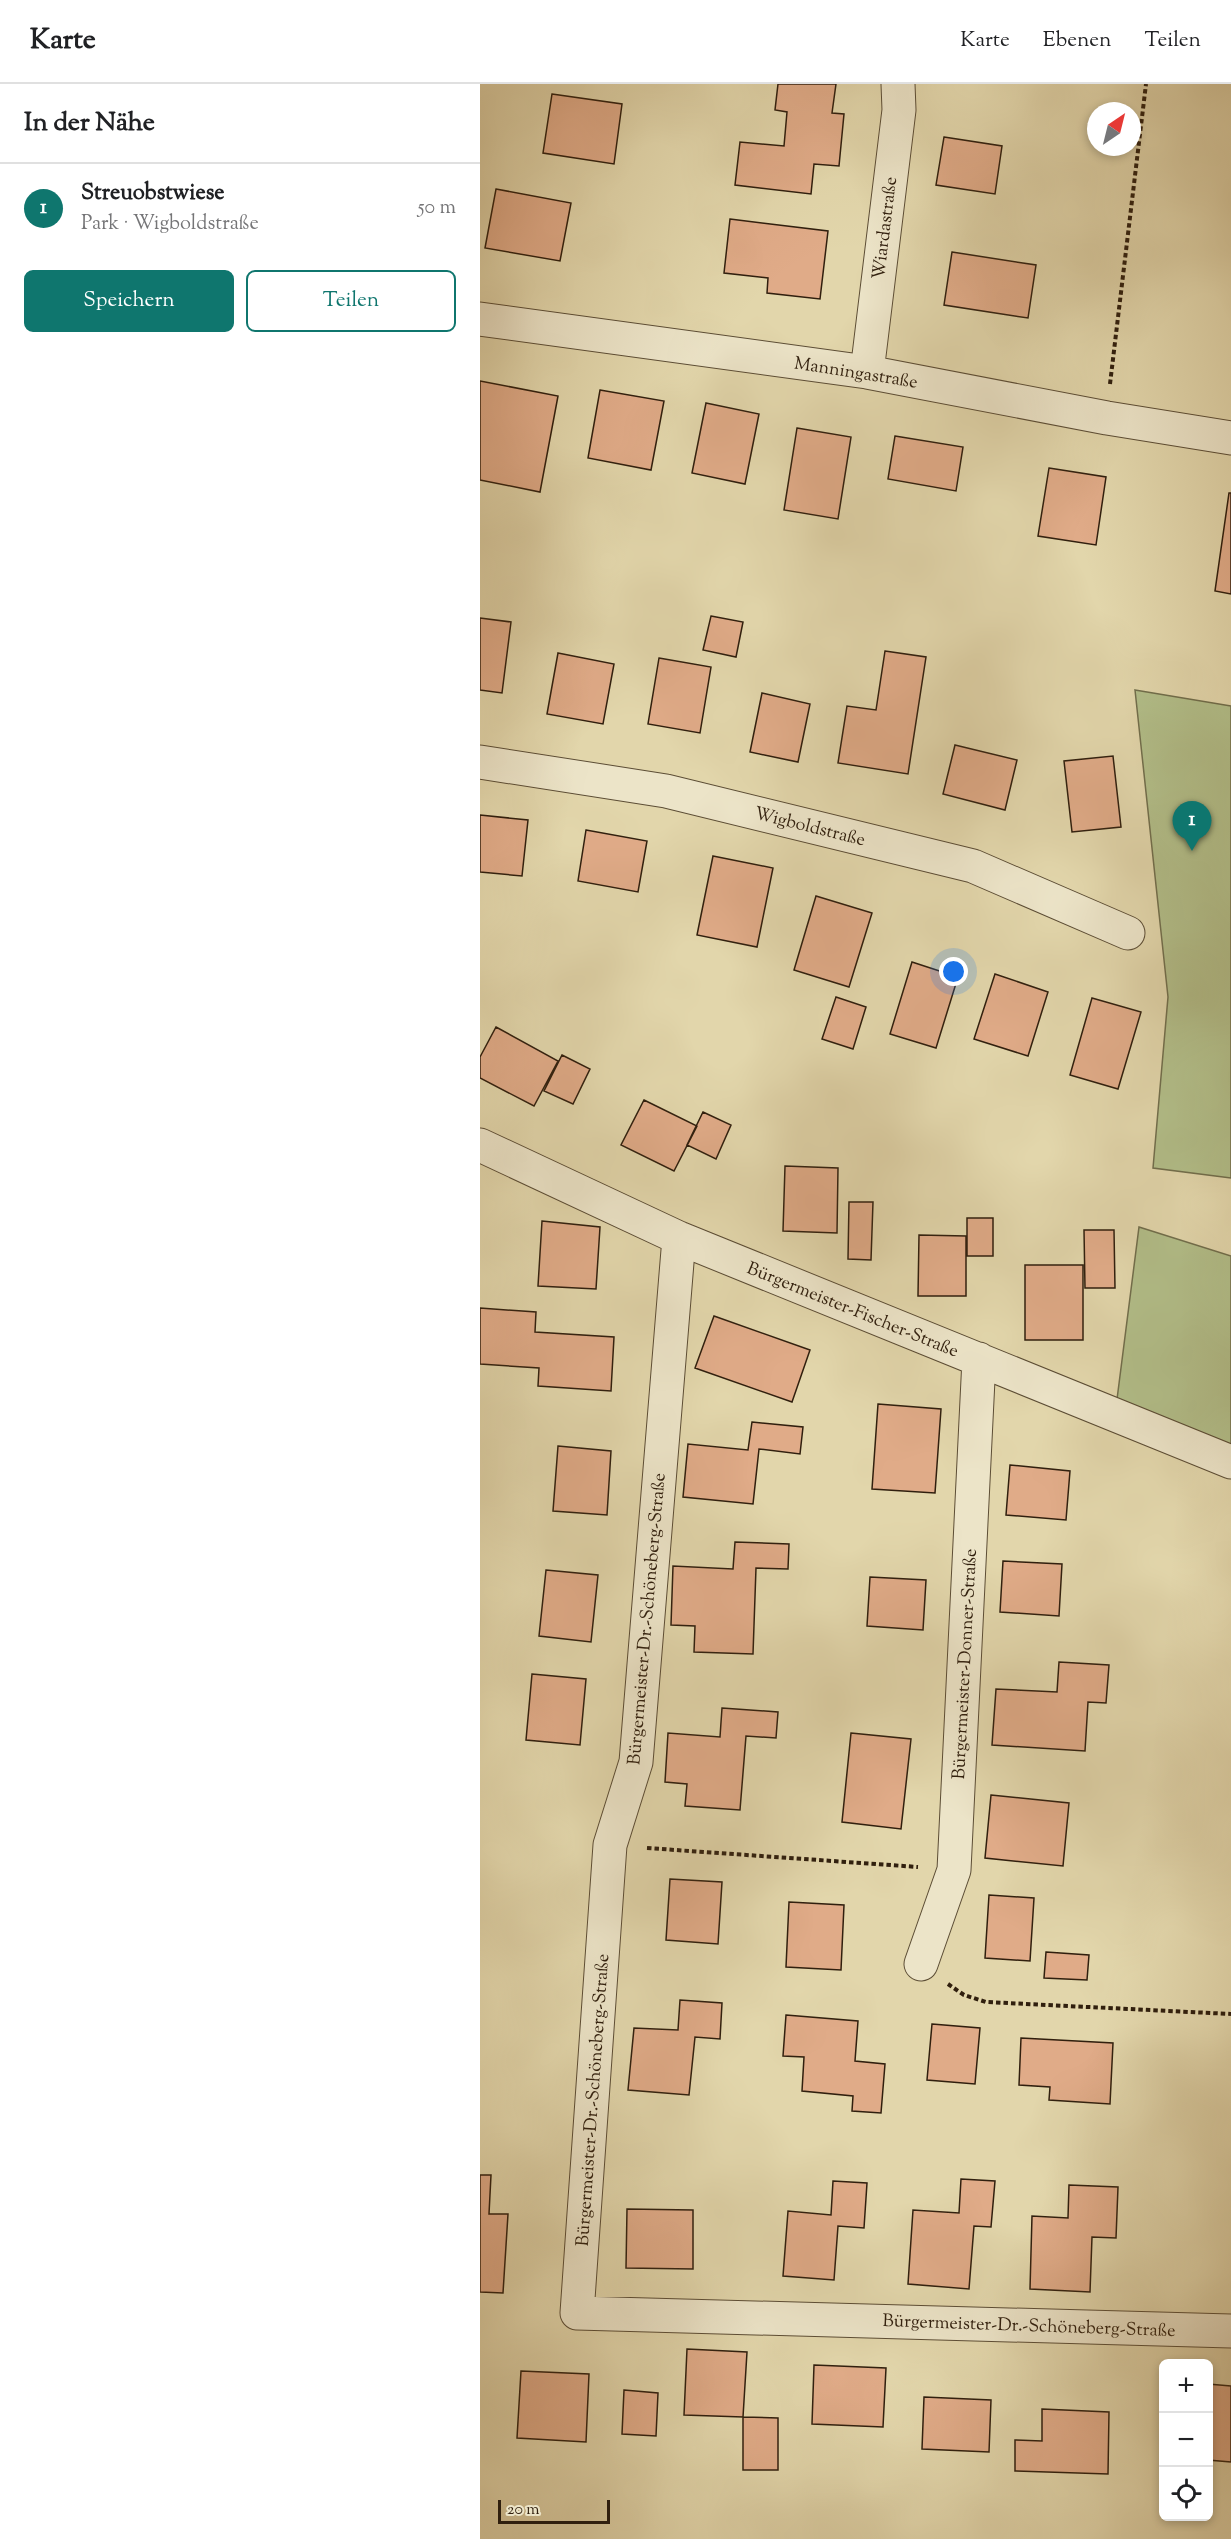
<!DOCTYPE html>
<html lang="de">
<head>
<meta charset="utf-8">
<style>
  :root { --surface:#fff; --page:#f6f6f6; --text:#202124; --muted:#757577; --line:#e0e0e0; --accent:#0f766e }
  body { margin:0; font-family:"Sorts Mill Goudy",serif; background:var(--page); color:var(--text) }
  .controls { position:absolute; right:18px; bottom:18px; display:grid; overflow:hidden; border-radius:9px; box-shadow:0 3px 9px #0003 }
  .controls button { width:54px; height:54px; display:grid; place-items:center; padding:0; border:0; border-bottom:2px solid var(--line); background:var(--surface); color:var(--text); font:30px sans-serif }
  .compass { position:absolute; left:607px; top:18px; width:54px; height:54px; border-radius:50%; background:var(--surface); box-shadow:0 3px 9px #0003; rotate:35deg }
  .scale { position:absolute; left:18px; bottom:15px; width:112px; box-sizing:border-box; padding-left:6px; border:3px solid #301f0e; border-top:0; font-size:16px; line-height:21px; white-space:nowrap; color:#301f0e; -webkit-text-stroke:4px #ece4c8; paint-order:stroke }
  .you { position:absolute; left:474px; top:888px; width:21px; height:21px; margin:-15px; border:4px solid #fff; border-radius:50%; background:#1a73e8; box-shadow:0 0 0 9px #1a73e833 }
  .badge { display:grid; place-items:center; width:39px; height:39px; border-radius:50%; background:var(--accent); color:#fff; font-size:20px; font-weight:700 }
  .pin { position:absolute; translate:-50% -50px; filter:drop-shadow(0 2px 3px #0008) }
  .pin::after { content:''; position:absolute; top:32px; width:21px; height:18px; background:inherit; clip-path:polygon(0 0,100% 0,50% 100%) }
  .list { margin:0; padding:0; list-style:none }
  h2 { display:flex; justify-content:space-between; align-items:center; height:78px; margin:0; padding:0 24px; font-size:26px }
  h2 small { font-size:20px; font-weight:400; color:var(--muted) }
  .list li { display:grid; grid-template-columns:39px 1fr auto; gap:18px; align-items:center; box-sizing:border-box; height:90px; padding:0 24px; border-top:2px solid var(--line) }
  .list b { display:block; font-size:22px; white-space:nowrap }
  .list p { margin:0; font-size:20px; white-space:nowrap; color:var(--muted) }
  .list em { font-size:20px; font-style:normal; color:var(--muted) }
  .actions { display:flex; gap:12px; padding:18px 24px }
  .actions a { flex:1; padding:14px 0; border:2px solid var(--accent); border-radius:9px; text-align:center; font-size:21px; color:var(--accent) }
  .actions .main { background:var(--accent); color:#fff }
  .icon { flex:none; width:33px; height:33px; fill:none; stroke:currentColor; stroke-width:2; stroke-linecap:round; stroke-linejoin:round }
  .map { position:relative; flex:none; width:751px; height:2455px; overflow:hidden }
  header { display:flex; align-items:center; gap:36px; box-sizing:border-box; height:84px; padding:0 30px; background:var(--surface); border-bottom:2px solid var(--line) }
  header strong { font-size:28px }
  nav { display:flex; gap:33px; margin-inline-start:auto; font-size:21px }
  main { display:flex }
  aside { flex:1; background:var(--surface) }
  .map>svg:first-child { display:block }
  .green { fill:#b2be89; stroke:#716e4c; stroke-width:1.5 }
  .building { fill:#e0ab88; stroke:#301f0e; stroke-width:1.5 }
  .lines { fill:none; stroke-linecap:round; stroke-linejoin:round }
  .minor-casing { stroke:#5c4d35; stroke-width:35 }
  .path { stroke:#301f0e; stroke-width:4; stroke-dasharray:4.5 3; stroke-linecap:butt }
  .minor { stroke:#ece4c8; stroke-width:33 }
  .labels { text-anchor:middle; stroke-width:6; stroke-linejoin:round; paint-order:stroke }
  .street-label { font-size:18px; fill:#301f0e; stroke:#ece4c8 }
</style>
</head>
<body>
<header>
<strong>Karte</strong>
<nav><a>Karte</a><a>Ebenen</a><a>Teilen</a></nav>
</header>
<main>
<aside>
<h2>In der Nähe<small></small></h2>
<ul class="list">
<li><span class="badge">1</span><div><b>Streuobstwiese</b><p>Park · Wigboldstraße</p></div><em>50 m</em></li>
</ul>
<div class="actions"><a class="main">Speichern</a><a>Teilen</a></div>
</aside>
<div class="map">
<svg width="751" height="2455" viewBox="0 0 751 2455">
  <rect width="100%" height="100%" fill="#e2d6ab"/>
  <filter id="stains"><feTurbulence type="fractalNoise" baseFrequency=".00333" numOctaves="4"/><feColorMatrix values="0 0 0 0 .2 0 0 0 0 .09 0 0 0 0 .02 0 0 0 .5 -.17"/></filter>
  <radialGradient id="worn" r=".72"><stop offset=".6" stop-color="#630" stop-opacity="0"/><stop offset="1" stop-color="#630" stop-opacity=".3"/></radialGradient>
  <path class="green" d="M655,606L751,622V1094L673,1084L688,913Z
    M659,1143L751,1172V1378L635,1331Z"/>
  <path class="building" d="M298,0H356L352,29L364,30L359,82L334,80L331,110L255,101L260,58L304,62L307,28L295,26Z
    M72,10L142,20L134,80L63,69Z
    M464,53L522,62L515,110L456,101Z
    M16,105L91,119L80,177L5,164Z
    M250,135L348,147L340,215L287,209L288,194L244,189Z
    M472,168L556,181L548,234L464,221Z
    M0,297L78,312L60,408L0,396Z
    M120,306L184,317L171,386L108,374Z
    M226,319L279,330L265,400L212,389Z
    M317,344L371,353L358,435L304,426Z
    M415,352L483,363L476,407L408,395Z
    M569,384L626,393L616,461L558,452Z
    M749,409H751V510L735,507Z
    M231,532L263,538L256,573L223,566Z
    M0,534L31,538L22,609L0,606Z
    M405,567L446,573L428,690L358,679L367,622L396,626Z
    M78,569L134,580L123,640L67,630Z
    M179,574L231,583L220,649L168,640Z
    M282,609L330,620L318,678L270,668Z
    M475,661L537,676L525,726L463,710Z
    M633,672L641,743L592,748L584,677Z
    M0,731L48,736L42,792L0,788Z
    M106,746L167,757L158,808L98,797Z
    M233,772L293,784L277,863L217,851Z
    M336,812L392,829L369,903L314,886Z
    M432,878L478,893L456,964L410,950Z
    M515,890L568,908L548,972L494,955Z
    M356,913L386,923L373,965L342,955Z
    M612,914L661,928L638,1005L590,991Z
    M16,943L78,977L54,1022L0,994V973Z
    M82,971L110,985L93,1020L64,1007Z
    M164,1016L217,1042L194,1087L141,1061Z
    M223,1028L251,1041L236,1075L207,1061Z
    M305,1082L358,1084L357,1149L303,1147Z
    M369,1118H393L391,1176L368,1175Z
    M487,1134H513V1172H487Z
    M62,1137L120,1143L116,1205L58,1202Z
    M604,1146H634L635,1204H605Z
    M439,1151L486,1152V1212H438Z
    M545,1181H603V1256H545Z
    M0,1224L56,1228L55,1248L134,1253L131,1307L58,1302L59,1284L0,1280Z
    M234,1232L330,1266L312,1318L215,1284Z
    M398,1320L461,1325L455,1409L392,1405Z
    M272,1338L323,1343L320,1370L279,1365L273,1420L203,1413L208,1360L268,1366Z
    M78,1362L131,1367L127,1431L73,1427Z
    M530,1381L590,1387L586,1436L526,1431Z
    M255,1458L309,1460L308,1485L276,1484L273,1570L214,1568L215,1542L191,1541L193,1482L253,1485Z
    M523,1477L582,1480L579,1532L520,1528Z
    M66,1486L118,1491L111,1558L59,1552Z
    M390,1493L446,1496L443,1546L387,1542Z
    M579,1578L629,1581L626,1619L608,1618L605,1667L512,1661L516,1605L577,1608Z
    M52,1590L106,1595L100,1661L46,1656Z
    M242,1624L298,1628L296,1654L266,1652L260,1726L205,1722L207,1700L185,1698L188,1649L240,1653Z
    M371,1649L431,1655L421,1745L362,1738Z
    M511,1711L589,1719L583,1782L505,1774Z
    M190,1795L242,1798L238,1860L186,1856Z
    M509,1811L554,1814L550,1877L505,1874Z
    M309,1818L364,1821L361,1886L306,1883Z
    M566,1868L609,1871L607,1896L564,1894Z
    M200,1916L242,1919L240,1955L215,1953L209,2011L148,2006L154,1944L198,1946Z
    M306,1931L378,1937L375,1977L405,1980L401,2029L372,2027L373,2012L322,2007L324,1973L303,1972Z
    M452,1940L500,1944L495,2000L447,1996Z
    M541,1954L633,1959L630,2020L569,2016L570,2003L539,2001Z
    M0,2091H11L9,2130H28L23,2209L0,2208Z
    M481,2095L515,2097L511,2143L494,2142L489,2205L428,2200L433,2126L479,2129Z
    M353,2097L387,2099L384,2144L358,2142L354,2196L303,2192L308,2127L351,2131Z
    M589,2101L638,2103L636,2154L612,2153L610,2208L550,2205L552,2132L588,2134Z
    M147,2125L213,2126V2185L146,2184Z
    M207,2265L267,2268L263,2333L204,2331Z
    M334,2281L406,2284L403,2343L332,2340Z
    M41,2287L109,2290L106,2358L37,2354Z
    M728,2300L751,2302V2378L728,2376Z
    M144,2306L178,2309L176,2352L142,2350Z
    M444,2313L511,2316L509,2368L442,2365Z
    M562,2325L629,2328L628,2390L535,2387V2356L562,2357Z
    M263,2333L298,2334V2386H263Z"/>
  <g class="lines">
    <defs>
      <path id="minor" d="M0,235L387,288L627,334L751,354
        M387,288L419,26L418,0
        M0,678L186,707L493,782L648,849
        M0,1061L199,1154L751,1378
        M199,1154L156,1678L130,1761L97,2229L751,2247
        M441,1880L474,1786L499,1275"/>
    </defs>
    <use href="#minor" class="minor-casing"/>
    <path class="path" d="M630,300L666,0
      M167,1764L438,1783
      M468,1900L484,1911L506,1918L751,1930"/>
    <use href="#minor" class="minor"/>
  </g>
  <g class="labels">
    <g class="street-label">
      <text transform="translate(404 144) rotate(-83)" y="6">Wiardastraße</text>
      <text transform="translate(376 288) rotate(9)" y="6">Manningastraße</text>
      <text transform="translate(330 742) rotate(14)" y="6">Wigboldstraße</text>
      <text transform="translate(373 1225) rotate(22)" y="6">Bürgermeister-Fischer-Straße</text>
      <text transform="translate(166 1535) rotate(-85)" y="6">Bürgermeister-Dr.-Schöneberg-Straße</text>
      <text transform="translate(484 1580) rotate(-87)" y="6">Bürgermeister-Donner-Straße</text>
      <text transform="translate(112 2016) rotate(-86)" y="6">Bürgermeister-Dr.-Schöneberg-Straße</text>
      <text transform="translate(549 2241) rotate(2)" y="6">Bürgermeister-Dr.-Schöneberg-Straße</text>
    </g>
  </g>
  <rect width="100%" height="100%" filter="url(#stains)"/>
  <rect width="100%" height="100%" fill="url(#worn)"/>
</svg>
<div class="controls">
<button>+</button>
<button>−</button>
<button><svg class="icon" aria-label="locate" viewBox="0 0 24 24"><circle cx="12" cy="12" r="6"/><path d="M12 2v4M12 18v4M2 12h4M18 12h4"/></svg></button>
</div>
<svg class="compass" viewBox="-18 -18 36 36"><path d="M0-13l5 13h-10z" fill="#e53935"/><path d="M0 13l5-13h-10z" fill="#757577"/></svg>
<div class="scale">20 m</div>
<div class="you"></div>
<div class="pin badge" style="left:712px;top:767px">1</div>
</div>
</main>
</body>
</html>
